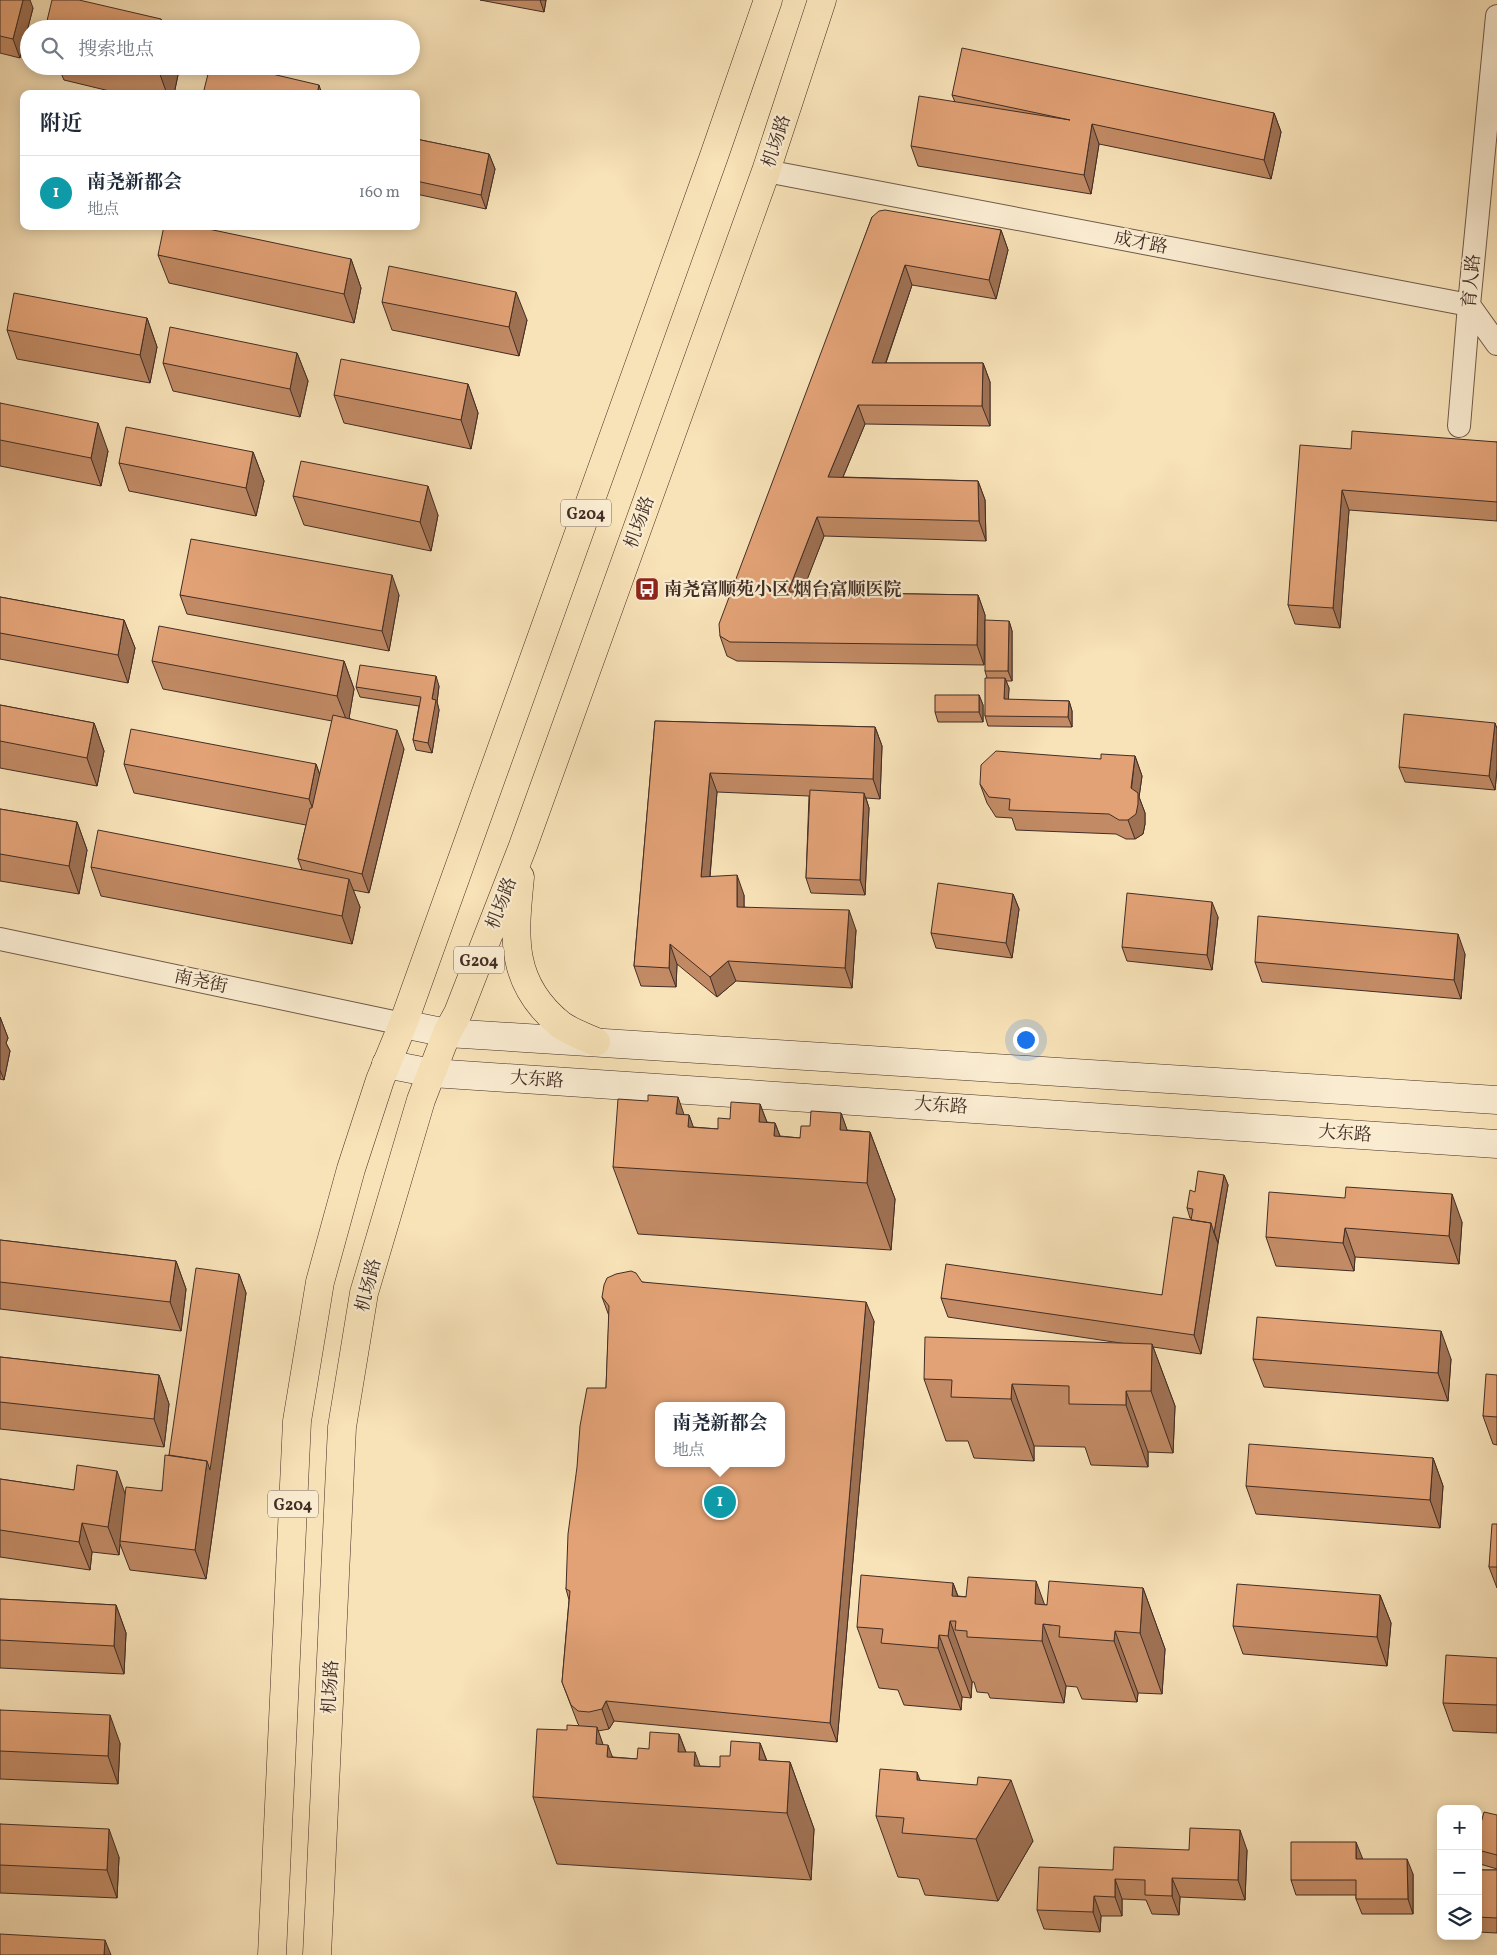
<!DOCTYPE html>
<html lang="zh">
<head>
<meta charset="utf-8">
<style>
  :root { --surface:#fff; --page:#f6f6f7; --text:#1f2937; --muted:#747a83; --line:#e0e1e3; --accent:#8f2418 }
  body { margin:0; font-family:Vollkorn,"Noto Serif SC",serif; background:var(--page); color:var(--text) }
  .controls { position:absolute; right:15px; bottom:15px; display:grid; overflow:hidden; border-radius:10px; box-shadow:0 2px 12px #0003 }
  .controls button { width:45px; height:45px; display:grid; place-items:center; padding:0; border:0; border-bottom:1px solid var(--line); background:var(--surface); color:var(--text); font:25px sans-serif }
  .you { position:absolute; left:1025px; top:1039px; width:18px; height:18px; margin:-12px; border:4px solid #fff; border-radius:50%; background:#1a73e8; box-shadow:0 0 0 8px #1a73e833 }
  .badge { display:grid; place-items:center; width:32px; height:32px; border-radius:50%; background:var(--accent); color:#fff; font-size:16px; font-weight:700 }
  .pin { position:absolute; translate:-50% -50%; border:2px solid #fff; box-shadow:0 1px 5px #0006 }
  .popup { position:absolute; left:655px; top:1402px; width:130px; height:65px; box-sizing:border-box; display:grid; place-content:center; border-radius:10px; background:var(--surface); filter:drop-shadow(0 1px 4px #0005); font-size:16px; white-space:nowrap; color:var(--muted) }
  .popup b { font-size:19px; color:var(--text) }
  .popup::after { content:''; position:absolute; left:50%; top:100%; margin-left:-10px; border:10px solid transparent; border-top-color:var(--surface) }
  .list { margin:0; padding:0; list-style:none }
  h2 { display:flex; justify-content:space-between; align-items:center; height:65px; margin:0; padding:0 20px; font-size:21px }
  h2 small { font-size:16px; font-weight:400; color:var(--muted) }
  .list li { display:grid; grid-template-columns:32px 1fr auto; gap:15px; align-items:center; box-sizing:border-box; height:75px; padding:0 20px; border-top:1px solid var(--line) }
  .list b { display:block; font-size:19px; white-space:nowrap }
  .list p { margin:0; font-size:16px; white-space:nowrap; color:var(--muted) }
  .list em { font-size:16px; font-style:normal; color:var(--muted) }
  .icon { flex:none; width:28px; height:28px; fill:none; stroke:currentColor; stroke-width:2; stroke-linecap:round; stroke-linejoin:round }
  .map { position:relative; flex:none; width:1497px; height:1955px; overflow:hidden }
  .search { position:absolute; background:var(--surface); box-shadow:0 2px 12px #0003; left:20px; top:20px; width:400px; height:55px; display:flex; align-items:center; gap:12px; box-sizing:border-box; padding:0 18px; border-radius:28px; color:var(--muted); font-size:19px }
  .panel { position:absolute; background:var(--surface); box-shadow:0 2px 12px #0003; left:20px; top:90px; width:400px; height:140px; border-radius:10px }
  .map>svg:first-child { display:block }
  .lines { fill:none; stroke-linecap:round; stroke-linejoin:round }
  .street-casing { stroke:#705a4a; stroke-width:24 }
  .secondary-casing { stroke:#422d25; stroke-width:29 }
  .highway-casing { stroke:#422d25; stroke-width:29 }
  .street { stroke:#faecd1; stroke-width:22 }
  .secondary { stroke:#faecd1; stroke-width:28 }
  .highway { stroke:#f8e2b8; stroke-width:28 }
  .wall { fill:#c28b65; stroke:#422d25 }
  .shaded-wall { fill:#9e7153; stroke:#422d25 }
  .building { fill:#e2a276; stroke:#422d25; fill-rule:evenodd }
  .labels { text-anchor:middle; stroke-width:4.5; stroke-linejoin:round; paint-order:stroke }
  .shield { fill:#faecd1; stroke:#796659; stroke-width:1 }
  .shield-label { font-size:16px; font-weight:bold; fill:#422d25 }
  .street-label { font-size:18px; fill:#422d25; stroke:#faecd1 }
  .poi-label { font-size:18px; font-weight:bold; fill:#422d25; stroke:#faecd1; text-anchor:start }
</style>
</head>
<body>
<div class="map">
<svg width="1497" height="1955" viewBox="0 0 1497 1955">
  <rect width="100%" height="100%" fill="#f8e2b8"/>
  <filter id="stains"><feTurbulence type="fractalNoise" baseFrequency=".004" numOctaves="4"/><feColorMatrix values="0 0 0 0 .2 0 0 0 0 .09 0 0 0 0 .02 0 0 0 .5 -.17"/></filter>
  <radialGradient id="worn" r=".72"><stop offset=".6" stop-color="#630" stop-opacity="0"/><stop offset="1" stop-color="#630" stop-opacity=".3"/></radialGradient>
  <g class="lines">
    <defs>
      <path id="street" d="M766,171L1469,305L1497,344
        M1459,426L1469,305L1497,16
        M0,939L403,1024"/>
      <path id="secondary" d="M403,1024L447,1033L1497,1100
        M386,1064L432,1073L1497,1144"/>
      <path id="highway" d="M520,877C514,937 509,983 561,1025C571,1032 585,1037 596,1042
        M272,1955L297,1421L320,1282L351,1169L380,1080L403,1024L714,156L768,0
        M317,1955L342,1427L364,1293L421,1100L447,1033L458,1013L523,846L766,171L822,0"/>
    </defs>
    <use href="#street" class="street-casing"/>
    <use href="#secondary" class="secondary-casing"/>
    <use href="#highway" class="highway-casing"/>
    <use href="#street" class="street"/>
    <use href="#secondary" class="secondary"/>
    <use href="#highway" class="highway"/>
  </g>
  <path class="wall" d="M0,0L33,8L20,58L0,53Z
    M480,0H546L544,12Z
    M58,66H178L179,70L174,94H122L64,80Z
    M952,95L1274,113L1281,132L1271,179L1099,144L1091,194L918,166L911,146L955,102Z
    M416,139L489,154L495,169L486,209L416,194Z
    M872,217L1001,230L1008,250L996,299L912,285L886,363H983L990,382V426L865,424L843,477L978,481L985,500L986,541L824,536L802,592L978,595L985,615L984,665L737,661L727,656L720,636Z
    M158,255L351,259L361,288L354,323L169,283Z
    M382,302L527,320L519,356L392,330Z
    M147,318L157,347L150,383L17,359L7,330Z
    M297,353L308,381L300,417L173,391L163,363Z
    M468,384L478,413L471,449L344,423L334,395Z
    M0,403L108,451L101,486L0,466Z
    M1497,442V521L1349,510L1340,628L1295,624L1288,605L1351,449Z
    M253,452L264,481L256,516L129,491L119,463Z
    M293,496L438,515L431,551L304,525Z
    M180,595H399L389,651L187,614Z
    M0,597L124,620L135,648L128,683L0,659Z
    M1009,621L1012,631V681H1006L1009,688L1008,700L1069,701L1072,711V727L988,726L985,716L987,678L985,671Z
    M152,661H344L354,689L349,718L404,749L369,893L353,890L360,907L352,944L101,896L91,867L302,870L298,859L306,825L134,793L124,764H316L320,775L332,721L163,689Z
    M439,686L437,702L439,710L432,753L416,750L413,740L419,706L360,697L356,687Z
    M979,695L983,705V722H938L935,712Z
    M0,705L94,723L104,751L97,786L0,768Z
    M655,721L875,727L882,746L880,799L866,798L869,808L865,895L811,893L806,878L809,796L717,792L710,877L744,895V907L856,930L852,988L736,981L717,997L677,964L676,987L641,986L634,966Z
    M1495,723L1497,729V769L1495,790L1405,782L1399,767Z
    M1135,756L1142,776L1139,797L1145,813V824L1143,834L1135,839H1126L1116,834L1016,830L1012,818L996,817L987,803L980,784L1101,759Z
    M0,809L77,822L87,850L79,894L0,881Z
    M1013,894L1019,909L1012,958L936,948L931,933Z
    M1218,917L1212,970L1127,961L1122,947Z
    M1465,954L1461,999L1262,982L1255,962Z
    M0,1017L8,1038L6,1043L10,1051L4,1080L0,1079Z
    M648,1101L684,1115H689L693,1127L718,1129L730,1119L760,1104L767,1122L775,1123L780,1136L800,1138L810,1126L841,1113L847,1130L870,1132L895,1199L891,1250L638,1234L613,1167Z
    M1224,1175L1228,1185L1218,1243L1201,1354L1153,1347L1175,1406L1173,1453L1148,1452V1467L1091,1465L1085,1447L1034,1446V1461L974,1458L968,1441H946L924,1379L1127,1344L948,1317L941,1298L1162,1295L1191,1220V1218H1190L1187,1208L1195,1192Z
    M1345,1198L1462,1222L1459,1264L1355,1257L1354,1271L1276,1266L1266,1237Z
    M0,1240L176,1261L186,1289L181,1331L0,1309Z
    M239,1274L246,1293L206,1579L130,1570L120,1544L119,1555L92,1552L90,1570L0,1557V1479L74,1490L125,1494L162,1491L169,1455Z
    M642,1282L874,1321L837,1742L614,1721L609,1729L598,1731L603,1745L613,1757L637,1759L649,1749L679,1734L686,1752L699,1766L720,1767L730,1756L760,1743L767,1761L790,1762L814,1829L811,1880L557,1864L533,1797L567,1730L579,1725L578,1724L562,1682L569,1600L566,1589L606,1388L609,1316L602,1297Z
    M0,1357L159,1375L169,1404L164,1447L0,1429Z
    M1253,1359H1451L1448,1401L1264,1387Z
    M1497,1375V1445L1493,1444L1483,1416Z
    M1433,1458L1443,1486L1440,1528L1256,1514L1246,1486Z
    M1497,1524V1588L1489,1567Z
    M953,1583L958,1596L1045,1605L1143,1588L1165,1649L1162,1694L1138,1693L1137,1702L1082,1699L1077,1687L1066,1686L1064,1703L990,1698L988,1693L977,1692L974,1682H972L971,1698L962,1697L961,1710L904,1705L898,1690L879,1688L857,1627Z
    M1380,1595L1391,1623L1387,1666L1243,1654L1233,1626Z
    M0,1599L116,1605L126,1633L124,1674L0,1668Z
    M1497,1658V1733L1453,1731L1443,1703Z
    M0,1710L120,1743L118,1784L0,1779Z
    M920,1780L1033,1841L998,1901L925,1895L919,1879L898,1877L876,1816Z
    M1497,1815V1869L1480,1864L1478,1861V1834Z
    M0,1824L119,1857L117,1898L0,1893Z
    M1189,1850H1247L1245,1900L1180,1897L1179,1915L1152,1914L1146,1900L1122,1899V1916H1101L1100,1932L1044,1929L1037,1910L1113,1870Z
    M1362,1857V1859L1413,1874V1914H1362L1356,1899V1895H1296L1291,1880Z
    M1478,1870H1497V1933L1478,1932Z"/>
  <path class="shaded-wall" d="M23,0H30L33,8L20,58L13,39Z
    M540,0H546L544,12Z
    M161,19L164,29H159Z
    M157,66H178L179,70L174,94H167Z
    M319,85L322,94H317Z
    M1274,113L1281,132L1271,179L1264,160Z
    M1092,124L1099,144L1091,194L1084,175Z
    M489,154L495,169L486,209L481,195Z
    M1001,230L1008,250L996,299L989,280Z
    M351,259L361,288L354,323L344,294Z
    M905,265L912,285L879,382L872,363Z
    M516,292L527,320L519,356L509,327Z
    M147,318L157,347L150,383L140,355Z
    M297,353L308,381L300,417L290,389Z
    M983,363L990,382V426L982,406Z
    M468,384L478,413L471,449L461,420Z
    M858,405L865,424L835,496L828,477Z
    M98,423L108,451L101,486L91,458Z
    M253,452L264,481L256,516L246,488Z
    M978,481L985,500L986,541L979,521Z
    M428,486L438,515L431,551L420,522Z
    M1342,490L1349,510L1340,628L1333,608Z
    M817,517L824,536L795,611L788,592Z
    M392,575L399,595L389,651L382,631Z
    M978,595L985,615L984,665L977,645Z
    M124,620L135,648L128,683L118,655Z
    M1009,621L1012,631V681L1008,671Z
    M344,661L354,689L348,724L337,696Z
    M436,676L439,686L437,702L439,710L432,753L428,743L432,699Z
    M1005,678L1009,688L1008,709L1004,699Z
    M979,695L983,705V722L979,712Z
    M1069,701L1072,711V727L1068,717Z
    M94,723L104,751L97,786L87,758Z
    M1495,723L1497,729V769L1495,790L1489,776Z
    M875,727L882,746L880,799L873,779Z
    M397,730L404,749L369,893L362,874Z
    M1135,756L1142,776L1139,797L1145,813V824L1143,834L1135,839L1128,820Z
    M316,764L326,793L320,828L309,799Z
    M710,773L717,792L708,897L701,877Z
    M864,793L869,808L865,895L860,880Z
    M77,822L87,850L79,894L69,866Z
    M737,875L744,895V926L737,907Z
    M349,879L360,907L352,944L342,916Z
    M1013,894L1019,909L1012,958L1006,943Z
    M1212,902L1218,917L1212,970L1207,955Z
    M849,910L856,930L852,988L845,968Z
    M1458,934L1465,954L1461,999L1454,980Z
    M670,944L677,964L676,987L669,968Z
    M728,961L736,981L717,997L710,977Z
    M0,1017L8,1038L6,1043L10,1051L4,1080L0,1070Z
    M678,1097L688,1126L689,1115L710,1173L676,1114Z
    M760,1104L785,1171L759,1122Z
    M841,1113L865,1180L840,1130Z
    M775,1123L796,1179L774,1136Z
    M870,1132L895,1199L891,1250L867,1183Z
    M1224,1175L1228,1185L1218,1243L1214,1233Z
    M1452,1194L1462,1222L1459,1264L1449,1236Z
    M1211,1223L1218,1243L1201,1354L1194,1335Z
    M1345,1228L1355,1257L1354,1271L1343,1243Z
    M176,1261L186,1289L181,1331L170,1302Z
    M239,1274L246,1293L206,1579L195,1550L207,1461Z
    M866,1302L874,1321L837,1742L830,1723Z
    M1441,1331L1451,1359L1448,1401L1438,1373Z
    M1152,1344L1175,1406L1173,1453L1151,1391Z
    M159,1375L169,1404L164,1447L154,1419Z
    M1012,1384L1034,1446V1461L1011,1399Z
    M1126,1391L1148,1452V1467L1126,1405Z
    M1433,1458L1443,1486L1440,1528L1430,1500Z
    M117,1471L127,1499L120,1541V1544L119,1555L108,1527Z
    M82,1523L92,1552L90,1570L79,1542Z
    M1036,1581L1052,1625L1043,1624L1066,1686L1064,1703L1042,1641L1035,1604Z
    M953,1583L972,1637L967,1631L952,1596Z
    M1143,1588L1165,1649L1162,1694L1140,1633Z
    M1380,1595L1391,1623L1387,1666L1377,1637Z
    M116,1605L126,1633L124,1674L114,1646Z
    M950,1621L972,1682L971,1698L948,1636Z
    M1115,1631L1138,1693L1137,1702L1114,1641Z
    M939,1635L962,1697L961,1710L938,1648Z
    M606,1701L614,1721L609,1729L602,1709Z
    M110,1715L120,1743L118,1784L108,1756Z
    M597,1727L607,1756L608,1745L629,1803L596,1744Z
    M679,1734L704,1801L678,1752Z
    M760,1743L785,1810L759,1760Z
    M695,1752L715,1808L694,1766Z
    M790,1762L814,1829L811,1880L787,1813Z
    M917,1772L940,1834L917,1780Z
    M1011,1780L1033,1841L998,1901L976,1839Z
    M109,1829L119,1857L117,1898L107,1870Z
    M1240,1830L1247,1850L1245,1900L1238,1880Z
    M1356,1842L1362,1857V1874L1356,1859Z
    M1407,1859L1413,1874V1914L1408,1899Z
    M1172,1878L1180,1897L1179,1915L1172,1896Z
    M1115,1879L1122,1899V1916L1115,1897Z
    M1094,1896L1101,1916L1100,1932L1093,1912Z
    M105,1940L111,1955H104Z"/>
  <path class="building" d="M0,0H23L13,39L0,36Z
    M52,0H79L161,19L159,29H45Z
    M962,48L1274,113L1264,160L1092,124L1084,175L911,146L919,96L1070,120L952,95Z
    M210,66H238L319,85L317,94H203Z
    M416,139L489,154L481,195L416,181Z
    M885,210L1001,230L989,280L905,265L872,363H983L982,406L858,405L828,477L978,481L979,521L817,517L788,592L978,595L977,645L730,642L720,636L719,624L872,217L879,211Z
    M164,226H194L351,259L344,294L158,255Z
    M389,266L516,292L509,327L382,302Z
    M14,293L147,318L140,355L7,330Z
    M170,327L297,353L290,389L163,363Z
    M341,359L468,384L461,420L334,395Z
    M0,403L98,423L91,458L0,440Z
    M126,427L253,452L246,488L119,463Z
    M1352,431L1497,442V502L1342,490L1333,608L1288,605L1300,445L1351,449Z
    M301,461L428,486L420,522L293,496Z
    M191,539L392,575L382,631L180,595Z
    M0,597L124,620L118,655L0,633Z
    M985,620L1009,621L1008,671H985Z
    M159,626L344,661L337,696L152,661Z
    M360,665L436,676L432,699L436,700L428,743L413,740L421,697L356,687Z
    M985,678H1005L1004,699L1069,701L1068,717L985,716Z
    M935,695H979V712H935Z
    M0,705L94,723L87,758L0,741Z
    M1404,714L1495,723L1489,776L1399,767Z
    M333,715L397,730L362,874L298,859L310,808H312Z
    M655,721L875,727L873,779L710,773L701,877L737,875V907L849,910L845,968L728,961L710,977L670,944L669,968L634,966Z
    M131,729L316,764L309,799L124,764Z
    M996,751L1101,759V754L1135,756L1131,788L1138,793V804L1136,814L1128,820H1119L1109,814L1009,810L1010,799L989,797L980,784L981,765Z
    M810,790L864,793L860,880L806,878Z
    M0,809L77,822L69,866L0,854Z
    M98,830L349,879L342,916L91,867Z
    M938,883L1013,894L1006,943L931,933Z
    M1127,893L1212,902L1207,955L1122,947Z
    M1258,916L1458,934L1454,980L1255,962Z
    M648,1095L678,1097L676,1114L689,1115L688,1127L718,1129V1118L730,1119L731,1102L760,1104L759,1122L775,1123L774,1136L800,1138L801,1126H810L811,1111L841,1113L840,1130L870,1132L867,1183L613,1167L618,1099L648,1101Z
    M1198,1171L1224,1175L1214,1233L1211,1223L1191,1220L1193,1209L1187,1208L1190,1190L1195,1192Z
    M1346,1187L1452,1194L1449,1236L1345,1228L1343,1243L1266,1237L1269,1192L1345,1198Z
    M1173,1217L1211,1223L1194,1335L941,1298L946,1264L1162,1295Z
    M0,1240L176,1261L170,1302L0,1282Z
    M196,1268L239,1274L210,1470L207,1461L169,1455Z
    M631,1271L636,1273L642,1282L866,1302L830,1723L606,1701L602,1709L589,1712L578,1711L571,1705L562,1682L570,1591L566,1589L568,1534L577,1467L580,1426L587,1388H606L609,1306L602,1297L604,1285L607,1278L616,1274ZM659,1406H781V1463H659Z
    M1257,1317L1441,1331L1438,1373L1253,1359Z
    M925,1337L1152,1344L1151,1391H1126V1405L1069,1404V1386L1012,1384L1011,1399L951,1397L952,1380L924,1379Z
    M0,1357L159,1375L154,1419L0,1402Z
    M1486,1374L1497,1375V1417L1483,1416Z
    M1249,1444L1433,1458L1430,1500L1246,1486Z
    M165,1455L207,1461L195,1550L120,1541L126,1487L162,1491Z
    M77,1465L117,1471L108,1527L82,1523L79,1542L0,1530V1479L74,1490Z
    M1492,1524H1497V1567H1489Z
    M861,1575L953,1583L952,1596L966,1597L968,1577L1036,1581L1035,1604L1047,1605L1049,1581L1143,1588L1140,1633L1115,1631L1114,1641L1059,1637L1060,1626L1043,1624L1042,1641L967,1637V1631L955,1630L956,1621H950L948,1636L939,1635L938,1648L881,1643L883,1629L857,1627Z
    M1237,1584L1380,1595L1377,1637L1233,1626Z
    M0,1599L116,1605L114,1646L0,1640Z
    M1446,1655L1497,1658V1705L1443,1703Z
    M0,1710L110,1715L108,1756L0,1751Z
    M567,1725L597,1727L596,1744L608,1745L607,1757L637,1759L638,1748L649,1749L650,1732L679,1734L678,1752H695L694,1766L720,1767V1756H730L731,1741L760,1743L759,1760L790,1762L787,1813L533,1797L537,1729L567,1730Z
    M880,1769L917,1772V1780L977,1785L978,1777L1011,1780L976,1839L902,1833L904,1818L876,1816Z
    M1484,1812L1497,1815V1855L1478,1850V1834Z
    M0,1824L109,1829L107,1870L0,1865Z
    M1190,1828L1240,1830L1238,1880L1172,1878V1896L1145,1895V1880L1115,1879V1897L1094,1896L1093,1912L1037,1910L1039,1867L1113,1870L1114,1847L1189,1850Z
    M1291,1842H1356V1859H1407L1408,1899H1356V1880H1291Z
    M1478,1870H1497V1918L1478,1917Z
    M0,1934L105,1940L104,1955H0Z"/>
  <defs>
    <symbol id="bus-square" viewBox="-11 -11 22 22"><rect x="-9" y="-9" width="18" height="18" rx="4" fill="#8f2418" stroke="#faecd1"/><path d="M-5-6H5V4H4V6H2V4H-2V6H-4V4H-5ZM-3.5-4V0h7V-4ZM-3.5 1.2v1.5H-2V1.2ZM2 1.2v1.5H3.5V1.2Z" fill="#fff"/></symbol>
  </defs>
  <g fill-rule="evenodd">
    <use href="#bus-square" x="633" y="575" width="28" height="28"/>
  </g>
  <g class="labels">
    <g class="shield">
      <rect x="561" y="499.5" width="50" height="27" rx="4"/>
      <rect x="454" y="946.5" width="50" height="27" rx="4"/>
      <rect x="268" y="1490.5" width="50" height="27" rx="4"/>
    </g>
    <g class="shield-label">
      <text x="586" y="519">G204</text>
      <text x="479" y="966">G204</text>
      <text x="293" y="1510">G204</text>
    </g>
    <g class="street-label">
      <text transform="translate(776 141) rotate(-72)" y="6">机场路</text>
      <text transform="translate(1141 242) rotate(11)" y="6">成才路</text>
      <text transform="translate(1471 281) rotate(-85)" y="6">育人路</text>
      <text transform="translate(639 522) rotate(-70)" y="6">机场路</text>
      <text transform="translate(501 903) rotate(-69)" y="6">机场路</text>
      <text transform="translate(201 981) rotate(12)" y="6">南尧街</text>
      <text transform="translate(537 1079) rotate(4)" y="6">大东路</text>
      <text transform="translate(941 1105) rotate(4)" y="6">大东路</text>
      <text transform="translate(1345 1133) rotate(4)" y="6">大东路</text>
      <text transform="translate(368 1285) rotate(-76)" y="6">机场路</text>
      <text transform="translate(330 1687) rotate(-87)" y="6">机场路</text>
    </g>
    <g class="poi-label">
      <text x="664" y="595">南尧富顺苑小区 烟台富顺医院</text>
    </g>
  </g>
  <rect width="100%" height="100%" filter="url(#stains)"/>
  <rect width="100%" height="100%" fill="url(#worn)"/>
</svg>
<div class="controls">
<button>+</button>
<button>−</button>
<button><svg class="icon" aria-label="layers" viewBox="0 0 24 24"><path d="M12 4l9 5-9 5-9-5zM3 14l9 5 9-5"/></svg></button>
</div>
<div class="you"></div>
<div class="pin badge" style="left:720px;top:1502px;background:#0f9aa8">1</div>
<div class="popup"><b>南尧新都会</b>地点</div>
<div class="search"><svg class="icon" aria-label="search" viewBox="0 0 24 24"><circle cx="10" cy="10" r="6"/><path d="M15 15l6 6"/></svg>搜索地点</div>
<section class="panel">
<h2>附近<small></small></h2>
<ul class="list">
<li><span class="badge" style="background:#0f9aa8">1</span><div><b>南尧新都会</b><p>地点</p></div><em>160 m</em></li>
</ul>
</section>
</div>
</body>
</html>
